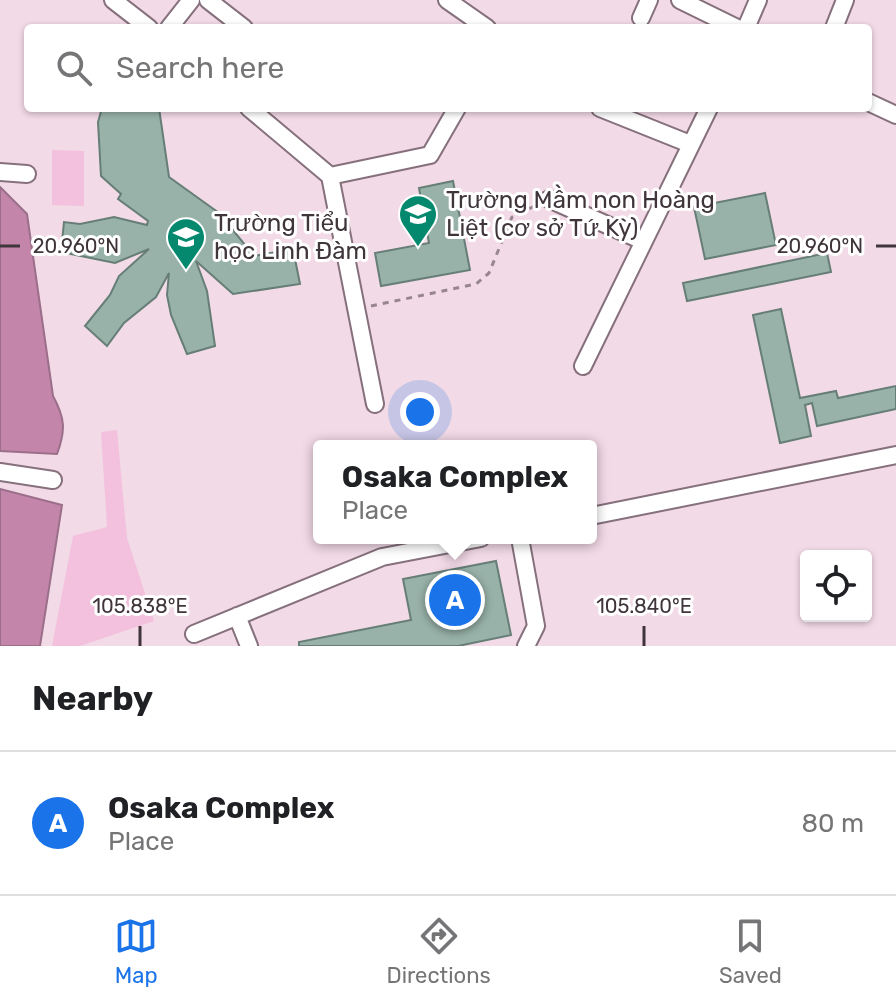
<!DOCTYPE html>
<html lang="en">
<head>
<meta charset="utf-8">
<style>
  :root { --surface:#fff; --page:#f2f2f2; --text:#202124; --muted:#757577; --line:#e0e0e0; --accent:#1a73e8 }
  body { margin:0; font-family:Rubik,sans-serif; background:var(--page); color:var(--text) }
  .controls { position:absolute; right:24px; bottom:24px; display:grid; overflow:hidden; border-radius:8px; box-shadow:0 2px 6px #0004 }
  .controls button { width:72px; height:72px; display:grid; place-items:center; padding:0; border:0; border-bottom:2px solid var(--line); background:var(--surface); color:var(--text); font:40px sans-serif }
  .you { position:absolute; left:420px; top:412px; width:28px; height:28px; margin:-20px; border:6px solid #fff; border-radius:50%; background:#1a73e8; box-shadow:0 0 0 12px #1a73e833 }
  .badge { display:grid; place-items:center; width:52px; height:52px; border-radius:50%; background:var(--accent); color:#fff; font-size:26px; font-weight:700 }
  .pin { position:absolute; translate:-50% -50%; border:4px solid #fff; box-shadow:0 2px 8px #0006 }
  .popup { position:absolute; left:313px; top:440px; width:284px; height:104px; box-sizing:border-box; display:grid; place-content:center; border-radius:8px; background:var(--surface); filter:drop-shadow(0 2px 6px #0005); font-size:26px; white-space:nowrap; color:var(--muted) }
  .popup b { font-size:30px; color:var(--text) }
  .popup::after { content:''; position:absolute; left:50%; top:100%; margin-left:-16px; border:16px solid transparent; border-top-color:var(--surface) }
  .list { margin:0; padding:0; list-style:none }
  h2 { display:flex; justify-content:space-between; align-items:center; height:104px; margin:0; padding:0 32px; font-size:34px }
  h2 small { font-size:26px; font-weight:400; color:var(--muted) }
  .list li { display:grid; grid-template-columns:52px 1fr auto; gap:24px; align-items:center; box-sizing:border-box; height:144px; padding:0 32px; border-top:2px solid var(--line) }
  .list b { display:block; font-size:30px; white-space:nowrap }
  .list p { margin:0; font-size:26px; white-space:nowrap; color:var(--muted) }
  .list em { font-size:26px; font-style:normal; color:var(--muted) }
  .icon { flex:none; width:44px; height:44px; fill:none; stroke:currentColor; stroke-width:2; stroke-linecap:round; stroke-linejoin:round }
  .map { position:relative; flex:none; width:896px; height:646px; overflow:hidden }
  .search { position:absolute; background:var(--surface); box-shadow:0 2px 6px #0004; left:24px; right:24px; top:24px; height:88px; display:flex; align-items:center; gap:20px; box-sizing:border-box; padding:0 28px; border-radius:8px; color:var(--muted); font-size:30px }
  .sheet { height:248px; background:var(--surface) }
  nav { display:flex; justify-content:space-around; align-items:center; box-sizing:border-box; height:112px; border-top:2px solid var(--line); background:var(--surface); font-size:22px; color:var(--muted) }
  nav a { display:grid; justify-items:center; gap:4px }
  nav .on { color:var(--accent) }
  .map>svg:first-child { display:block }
  .green { fill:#f3c1dd }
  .water { fill:#c386aa; stroke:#9b6e89; stroke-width:2 }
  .building { fill:#98b2a9; stroke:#667e76; stroke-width:2 }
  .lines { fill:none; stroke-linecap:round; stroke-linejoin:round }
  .minor-casing { stroke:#85707c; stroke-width:20 }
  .path { stroke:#97868f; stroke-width:3; stroke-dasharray:6 6; stroke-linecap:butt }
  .minor { stroke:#fff; stroke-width:16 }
  .ticks { fill:none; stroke:#3f353b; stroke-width:3 }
  .labels { text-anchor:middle; stroke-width:6; stroke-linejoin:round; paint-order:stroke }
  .poi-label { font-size:24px; fill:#3f353b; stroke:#fff; text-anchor:start }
  .ticks-label { font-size:20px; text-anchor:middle; fill:#3f353b; stroke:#fff; stroke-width:6; stroke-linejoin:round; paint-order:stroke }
</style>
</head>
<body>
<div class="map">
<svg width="896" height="646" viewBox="0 0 896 646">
  <rect width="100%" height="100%" fill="#f2dae7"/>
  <path class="green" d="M52,150L84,151V206L52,205Z
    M117,430L127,538L154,621L80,646H52L73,536L107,527L101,432Z"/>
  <path class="water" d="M0,187L27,214L53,396C65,418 66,430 57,454L0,451Z
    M0,489L62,505L40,646H0Z"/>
  <path class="building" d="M159,108L169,177L219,213L254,256L293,249L300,284L233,294L196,261L207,291L215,346L187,354L171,315L167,295L169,273L156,297L124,323L107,346L85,326L110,295L119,276L149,249L115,263L61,252L64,222L80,224L114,217L147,225L148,221L118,199L121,194L101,176L98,122L102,108Z
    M453,181L470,270L381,286L375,253L429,243L419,188Z
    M765,193L776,245L705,259L694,207Z
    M827,253L831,272L687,301L683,283Z
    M781,309L800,398L836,391L838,398L896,386V409L817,426L812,403L805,405L811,436L780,443L753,315Z
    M496,561L511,635L458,646H299V642L411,620L403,579Z"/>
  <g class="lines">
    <defs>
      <path id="minor" d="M113,0L149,28
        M208,0L244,28
        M447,0L487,28
        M680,0L737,28
        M641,18L649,0
        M169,28L191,0
        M746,28L758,0
        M834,28L845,0
        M868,102L896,115
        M249,108L330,176L375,404
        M600,108L690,144
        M0,172L27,174
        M330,176L430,155L457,108
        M549,199L643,241
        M583,366L709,108
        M0,472L53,480
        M591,516L896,455
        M520,538L536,626L526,646
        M237,616L249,646
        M194,634L382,557L481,538"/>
    </defs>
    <use href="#minor" class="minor-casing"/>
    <path class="path" d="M371,306L476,284L489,273L512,217L537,205"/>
    <use href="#minor" class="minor"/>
  </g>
  <path class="ticks" d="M0,246H20M876,246H896M140,626V646M644,626V646"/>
  <defs>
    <symbol id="school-pin" viewBox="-11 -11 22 30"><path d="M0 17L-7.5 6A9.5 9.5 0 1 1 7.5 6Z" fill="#05896e" stroke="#fff"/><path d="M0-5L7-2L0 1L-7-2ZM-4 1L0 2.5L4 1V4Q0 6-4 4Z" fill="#fff"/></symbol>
  </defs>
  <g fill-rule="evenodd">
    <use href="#school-pin" x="396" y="192" width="44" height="60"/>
    <use href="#school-pin" x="164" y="215" width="44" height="60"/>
  </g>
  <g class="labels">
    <g class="poi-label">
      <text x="446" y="208">Trường Mầm non Hoàng<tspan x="446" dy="28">Liệt (cơ sở Tứ Kỳ)</tspan></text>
      <text x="214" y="231">Trường Tiểu<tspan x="214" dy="28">học Linh Đàm</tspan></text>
    </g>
  </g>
  <g class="ticks-label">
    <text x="76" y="253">20.960°N</text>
    <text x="820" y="253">20.960°N</text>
    <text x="140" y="613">105.838°E</text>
    <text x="644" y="613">105.840°E</text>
  </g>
</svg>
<div class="controls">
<button><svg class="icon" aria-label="locate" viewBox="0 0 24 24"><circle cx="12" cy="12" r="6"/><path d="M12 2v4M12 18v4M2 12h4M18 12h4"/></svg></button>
</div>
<div class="you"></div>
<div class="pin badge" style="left:455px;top:600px">A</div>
<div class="popup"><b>Osaka Complex</b>Place</div>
<div class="search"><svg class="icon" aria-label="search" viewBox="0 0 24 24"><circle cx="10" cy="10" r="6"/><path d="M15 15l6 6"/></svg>Search here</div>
</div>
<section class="sheet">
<h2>Nearby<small></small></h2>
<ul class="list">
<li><span class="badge">A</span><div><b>Osaka Complex</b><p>Place</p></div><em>80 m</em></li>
</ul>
</section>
<nav>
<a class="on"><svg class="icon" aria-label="map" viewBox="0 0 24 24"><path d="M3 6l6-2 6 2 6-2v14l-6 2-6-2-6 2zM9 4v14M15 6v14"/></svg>Map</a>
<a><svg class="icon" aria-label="directions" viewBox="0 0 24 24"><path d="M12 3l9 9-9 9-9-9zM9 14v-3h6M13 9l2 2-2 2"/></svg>Directions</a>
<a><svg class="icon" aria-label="saved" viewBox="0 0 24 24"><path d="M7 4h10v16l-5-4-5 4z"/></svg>Saved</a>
</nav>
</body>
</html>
